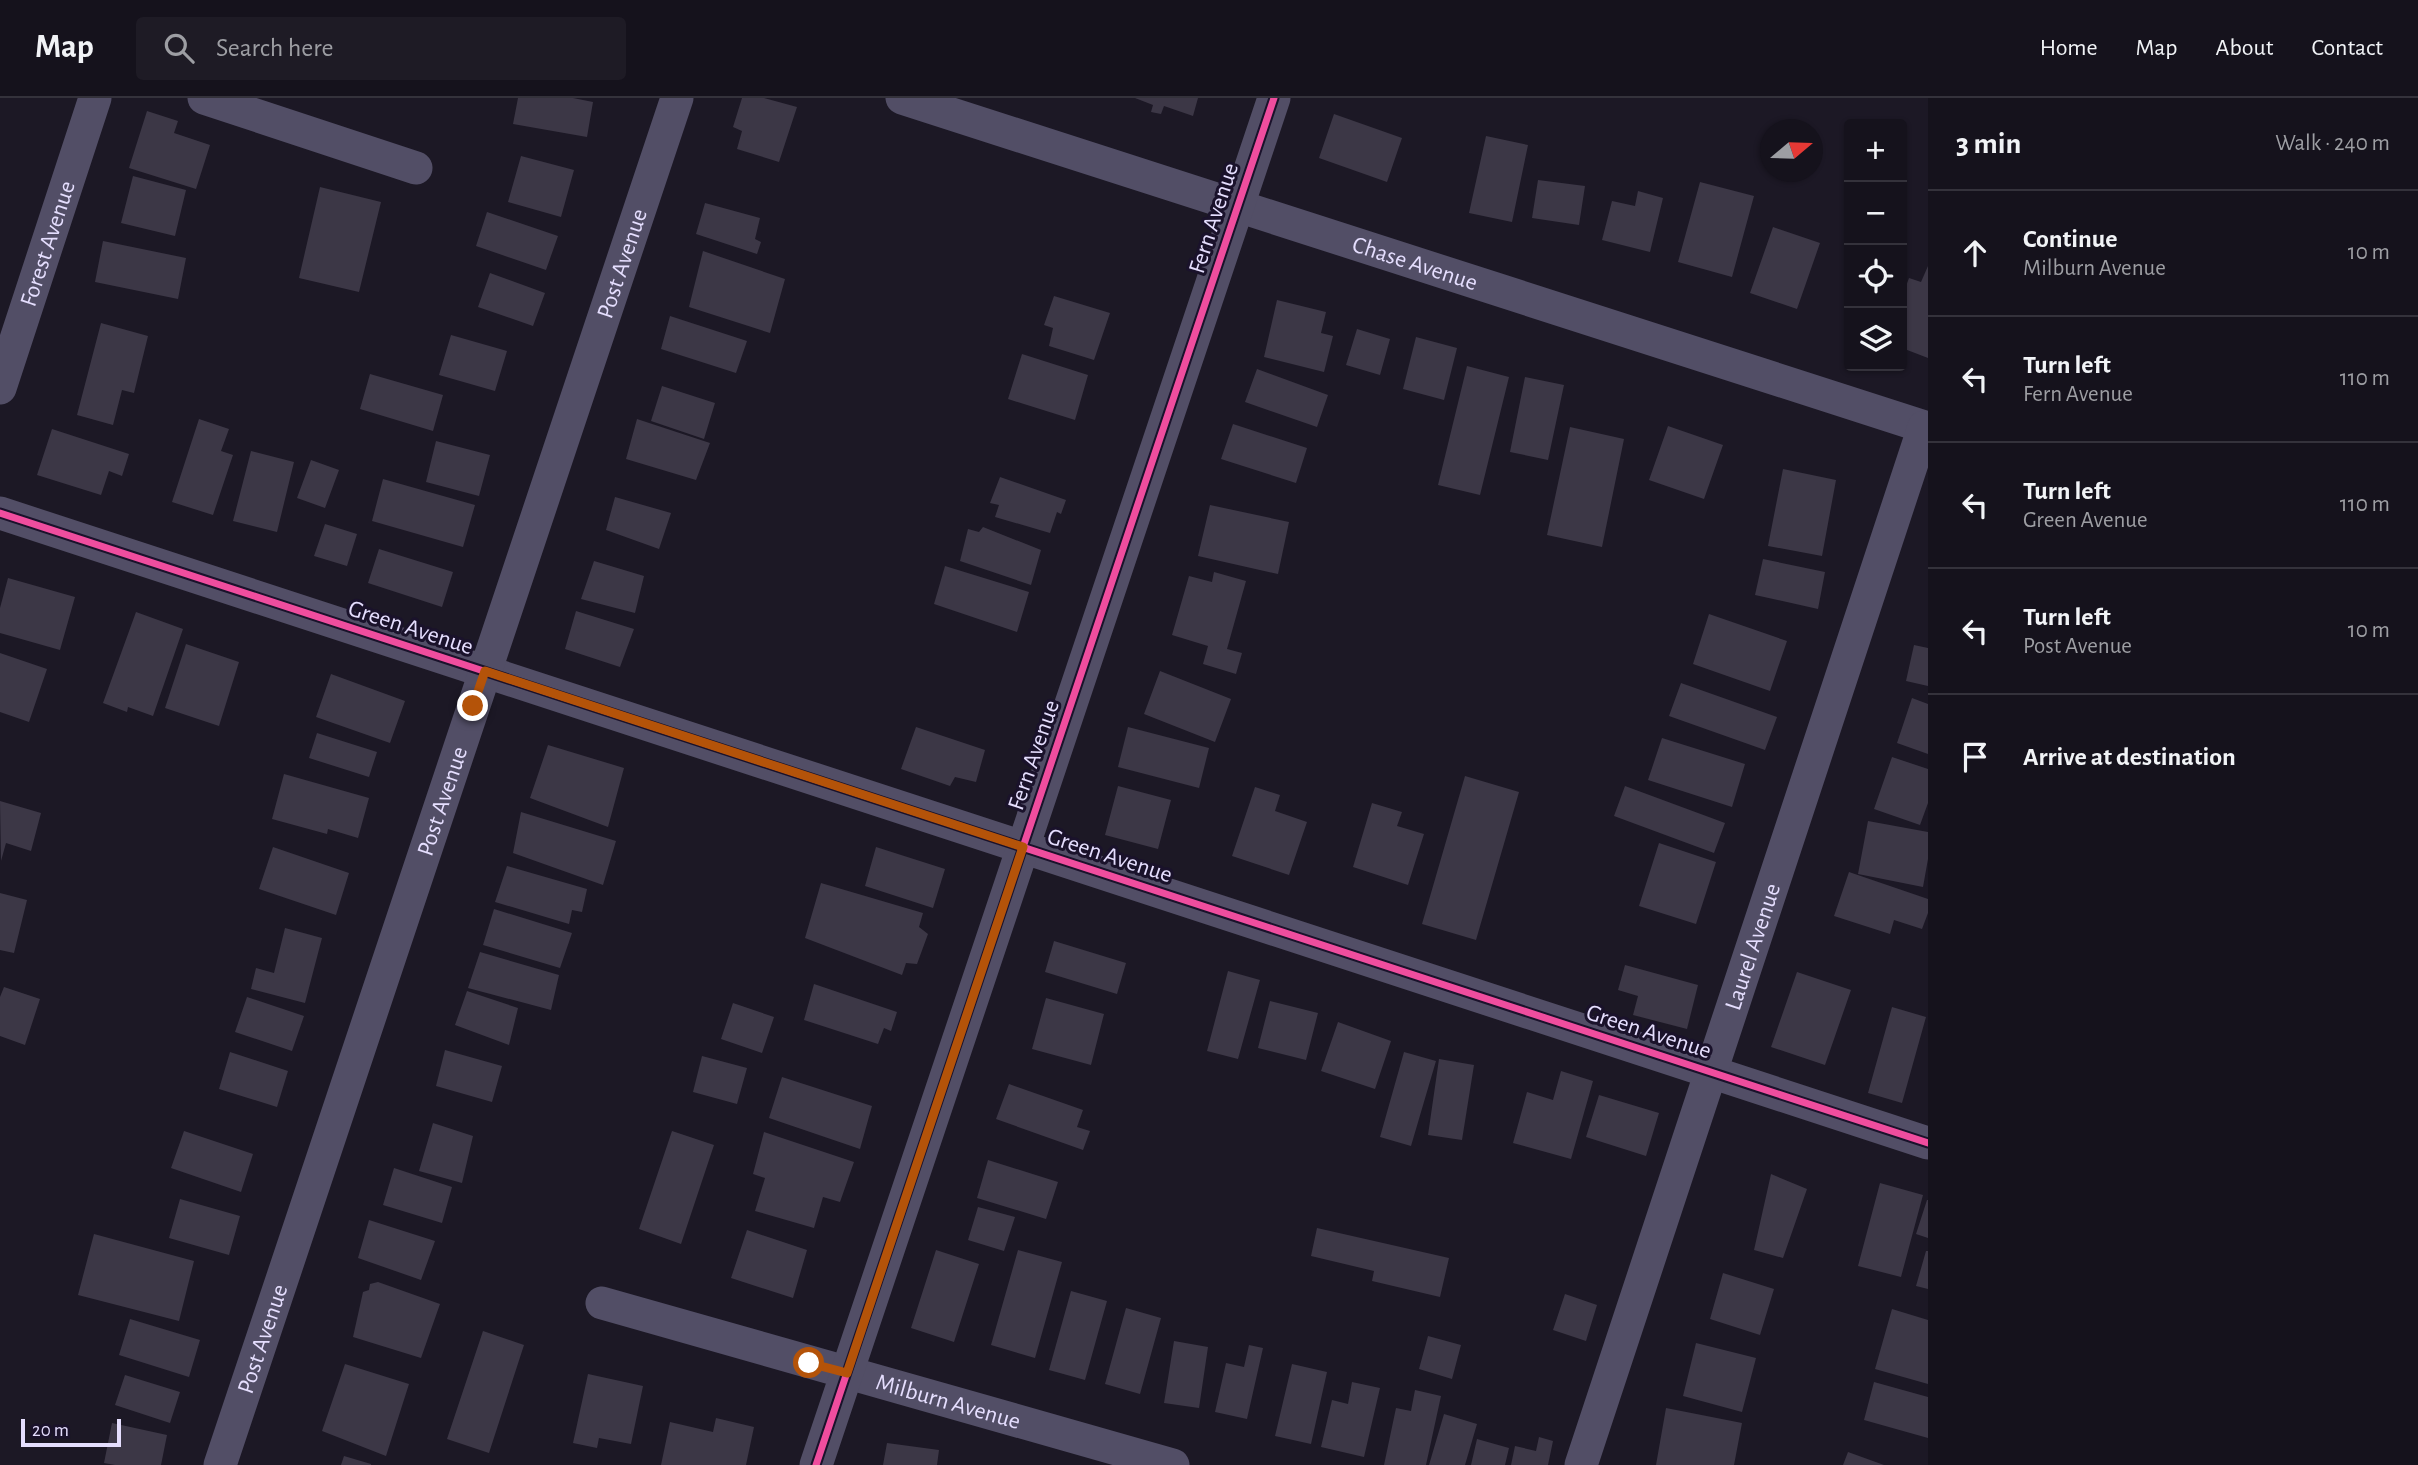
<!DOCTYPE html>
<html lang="en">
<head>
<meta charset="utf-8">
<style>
  :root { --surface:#15121c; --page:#1e1b25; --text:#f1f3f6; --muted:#9d9ea3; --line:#34323b }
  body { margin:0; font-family:"Alegreya Sans",sans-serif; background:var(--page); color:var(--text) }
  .controls { position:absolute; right:21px; top:21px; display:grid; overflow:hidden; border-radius:7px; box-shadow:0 2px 5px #0004 }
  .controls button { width:63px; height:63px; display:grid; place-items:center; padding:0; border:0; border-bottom:2px solid var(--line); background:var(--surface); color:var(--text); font:35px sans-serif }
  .compass { position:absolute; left:1760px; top:21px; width:63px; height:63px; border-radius:50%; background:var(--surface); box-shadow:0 2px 5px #0004; rotate:71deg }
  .scale { position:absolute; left:21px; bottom:18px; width:100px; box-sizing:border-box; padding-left:7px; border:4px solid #e5defe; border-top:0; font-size:19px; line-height:24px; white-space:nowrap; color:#e5defe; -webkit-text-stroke:5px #1a122b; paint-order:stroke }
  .stop { position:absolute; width:21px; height:21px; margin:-16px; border:5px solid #b45309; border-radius:50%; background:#fff }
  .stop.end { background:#b45309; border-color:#fff; box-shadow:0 2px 7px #0008 }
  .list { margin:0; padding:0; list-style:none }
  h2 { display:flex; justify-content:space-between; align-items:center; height:91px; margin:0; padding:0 28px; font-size:30px }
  h2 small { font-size:23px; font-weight:400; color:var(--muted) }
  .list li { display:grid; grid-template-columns:46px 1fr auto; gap:21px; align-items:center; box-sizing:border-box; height:126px; padding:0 28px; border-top:2px solid var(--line) }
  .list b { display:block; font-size:26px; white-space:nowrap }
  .list p { margin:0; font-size:23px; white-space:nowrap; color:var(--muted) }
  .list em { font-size:23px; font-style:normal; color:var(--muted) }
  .icon { flex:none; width:38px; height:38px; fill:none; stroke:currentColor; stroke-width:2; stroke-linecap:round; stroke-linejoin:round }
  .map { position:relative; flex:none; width:1928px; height:1367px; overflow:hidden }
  header { display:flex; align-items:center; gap:42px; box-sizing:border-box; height:98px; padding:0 35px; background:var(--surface); border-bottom:2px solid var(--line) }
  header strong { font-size:33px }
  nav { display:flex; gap:38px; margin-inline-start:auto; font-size:24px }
  .search { width:490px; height:63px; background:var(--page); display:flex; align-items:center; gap:18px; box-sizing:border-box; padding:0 24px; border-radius:7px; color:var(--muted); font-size:26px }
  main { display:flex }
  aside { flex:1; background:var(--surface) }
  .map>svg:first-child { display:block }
  .building { fill:#3c3746 }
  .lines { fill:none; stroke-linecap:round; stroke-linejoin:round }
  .minor { stroke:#524e66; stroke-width:33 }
  .cycleway-casing { stroke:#1a122b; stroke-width:11 }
  .cycleway { stroke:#ef4d9e; stroke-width:7 }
  .route { stroke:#b45309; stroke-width:9 }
  .labels { text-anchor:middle; stroke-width:6; stroke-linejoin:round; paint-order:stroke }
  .street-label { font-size:24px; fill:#e5defe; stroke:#1a122b }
</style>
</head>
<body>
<header>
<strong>Map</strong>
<div class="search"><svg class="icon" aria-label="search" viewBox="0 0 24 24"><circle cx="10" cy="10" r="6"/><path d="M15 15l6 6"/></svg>Search here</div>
<nav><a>Home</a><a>Map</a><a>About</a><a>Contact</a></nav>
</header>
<main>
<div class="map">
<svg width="1928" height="1367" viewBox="0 0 1928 1367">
  <rect width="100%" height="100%" fill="#1c1825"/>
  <path class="building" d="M518,0H573L593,4L587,39L513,26Z
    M742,0H764L797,9L779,64L737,51L742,33L733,29Z
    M1135,0H1198L1193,18L1164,8L1161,16L1151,14L1153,7Z
    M147,13L178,23L174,35L210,47L196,91L129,70Z
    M1334,16L1402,40L1387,84L1319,60Z
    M1486,38L1528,47L1512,124L1469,115Z
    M521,58L574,72L561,119L508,104Z
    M133,78L186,92L175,138L121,125Z
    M1538,82L1585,88L1579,127L1532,120Z
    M1700,84L1754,98L1732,179L1678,164Z
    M320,89L381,104L359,194L299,180Z
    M1638,93L1663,100L1650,154L1602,142L1612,103L1635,108Z
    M705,105L760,120L755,141L761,144L757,156L696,136Z
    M487,114L558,138L546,172L476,148Z
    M1773,129L1820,145L1797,211L1750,195Z
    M103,143L186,160L178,201L95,184Z
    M703,153L785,181L770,235L689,209Z
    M1928,168V260L1902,250V199L1909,180L1921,184Z
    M490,175L545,195L533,228L478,209Z
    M1054,198L1110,215L1094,262L1049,248L1053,230L1044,227Z
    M1277,202L1326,214L1321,235L1333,238L1324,274L1264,259Z
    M670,218L747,243L736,275L661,251Z
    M101,225L148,238L134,295L122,292L113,327L77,317Z
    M1357,231L1390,241L1380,277L1346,267Z
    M451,237L507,253L495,293L439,277Z
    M1416,239L1457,250L1444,302L1403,291Z
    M1022,256L1088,277L1075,322L1008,301Z
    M1467,268L1509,279L1480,397L1438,387Z
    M1257,271L1328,297L1317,329L1245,304Z
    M370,276L443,297L433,333L360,311Z
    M1525,279L1564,287L1548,362L1510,354Z
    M662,288L715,305L704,341L651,323Z
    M199,321L229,331L221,353L233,357L213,417L172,404Z
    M637,321L710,345L696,382L626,361Z
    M1233,326L1307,350L1296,385L1221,361Z
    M1668,328L1723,347L1704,401L1649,382Z
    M1570,329L1624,341L1602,449L1547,437Z
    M52,331L129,356L122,378L109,373L101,397L37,377Z
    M436,343L490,357L479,398L426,384Z
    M251,353L294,364L277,434L233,423Z
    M311,362L339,372L325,410L297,400Z
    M1783,371L1836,382L1822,458L1768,448Z
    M1000,379L1066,402L1061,416L1057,414L1050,435L995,419L999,407L990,405Z
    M383,381L475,407L463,449L372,423Z
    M615,399L671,415L659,451L606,432Z
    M1210,407L1289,424L1278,476L1198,458Z
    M325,426L357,436L347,468L314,458Z
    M983,429L1041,452L1031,487L960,463L968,431L979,434Z
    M379,451L453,474L442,509L368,485Z
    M1763,461L1825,474L1818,511L1755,497Z
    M594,463L644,478L635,515L581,501Z
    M945,468L1029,494L1017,534L934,506Z
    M1214,474L1246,483L1227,551L1242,555L1236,576L1203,566L1208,548L1172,537L1189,478L1212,484Z
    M8,480L75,499L60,552L0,535V510Z
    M576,513L634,531L620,569L565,551Z
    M136,514L183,531L153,618L128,609L127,614L103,605Z
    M1709,516L1787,543L1770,593L1693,566Z
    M186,546L239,564L219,628L165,610Z
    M1914,547L1928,550V588L1906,583Z
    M0,555L47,571L29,624L0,614Z
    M1160,573L1231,601L1215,644L1144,616Z
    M331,576L405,603L390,645L316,619Z
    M1681,585L1777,619L1765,652L1669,618Z
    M1912,600L1928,606V656L1897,645Z
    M916,629L985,652L976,684L955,679L950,688L901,671Z
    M1128,629L1209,650L1199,690L1118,669Z
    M317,635L377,654L369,679L309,660Z
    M1662,640L1745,666L1732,709L1648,682Z
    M548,647L624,670L608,729L530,700Z
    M1892,659L1928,671V705L1920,727L1874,711Z
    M284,676L369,700L358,740L328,731L327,736L272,721Z
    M1465,678L1519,694L1476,842L1422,826Z
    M1118,688L1171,702L1158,751L1105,737Z
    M1625,688L1725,725L1714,755L1614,718Z
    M1255,689L1280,697L1275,713L1307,724L1289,777L1232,758Z
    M0,703L41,715L31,753L6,745L1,763Z
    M1372,705L1402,714L1397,728L1424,736L1408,787L1353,769Z
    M521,714L616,743L603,787L513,755Z
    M1868,723L1928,734V761L1923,789L1858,776Z
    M1659,745L1716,764L1696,826L1639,808Z
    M273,749L349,775L336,817L259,791Z
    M876,749L945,771L933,810L865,788Z
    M507,768L587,791L582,814L572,812L569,826L495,804Z
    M1849,774L1928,801V815L1922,831L1894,822L1890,836L1834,818Z
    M821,785L923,815L919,829L928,836L917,866L906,865L902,877L805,840Z
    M0,795L27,802L14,855L0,852Z
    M494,811L572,835L560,870L483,847Z
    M285,830L322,840L305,905L251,891L256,870L274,875Z
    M1054,843L1126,865L1117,896L1045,874Z
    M480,854L559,877L551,912L468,890Z
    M1625,867L1698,887L1687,931L1633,917L1638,898L1618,892Z
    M1228,873L1260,882L1238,961L1207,953Z
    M1797,874L1851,892L1825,967L1771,949Z
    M814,886L897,914L891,933L884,930L878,946L804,922Z
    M4,889L40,901L25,947L0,938V899Z
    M467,893L518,910L509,947L455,927Z
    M247,899L304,918L292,953L235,934Z
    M1046,900L1104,916L1091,967L1032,951Z
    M1270,903L1318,915L1306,962L1258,950Z
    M733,905L774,919L762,955L721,941Z
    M1892,909L1926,919L1902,1005L1868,995Z
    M1338,924L1391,943L1375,991L1321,973Z
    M445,952L502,968L492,1004L436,988Z
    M230,954L288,973L277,1009L219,991Z
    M1404,954L1436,963L1411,1048L1380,1039Z
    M702,958L747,970L737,1006L693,994Z
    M1439,961L1474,967L1462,1042L1428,1037Z
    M1561,973L1593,983L1571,1061L1513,1045L1527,994L1553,1002Z
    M782,979L872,1008L860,1051L769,1020Z
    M1009,986L1083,1012L1077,1029L1090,1033L1083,1052L996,1021Z
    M1599,997L1659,1015L1646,1058L1586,1039Z
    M433,1025L473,1038L462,1085L419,1073Z
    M184,1033L253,1056L241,1094L171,1070Z
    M672,1033L714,1047L681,1146L639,1131Z
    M764,1034L854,1064L840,1104L823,1099L814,1130L755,1113L765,1080L753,1076Z
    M988,1062L1058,1084L1046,1121L977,1100Z
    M394,1070L452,1089L442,1125L383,1107Z
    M1771,1076L1807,1091L1783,1160L1754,1152Z
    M1880,1085L1923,1097L1901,1179L1858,1168Z
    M180,1101L240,1118L229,1157L169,1140Z
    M1927,1102H1928V1140L1916,1136Z
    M978,1109L1015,1119L1004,1153L968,1142Z
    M369,1122L435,1143L421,1182L358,1160Z
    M1317,1130L1449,1160L1440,1199L1372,1183L1374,1173L1311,1158Z
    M747,1132L807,1152L793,1200L731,1180Z
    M94,1136L194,1163L179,1223L78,1197Z
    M936,1152L979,1166L954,1244L911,1230Z
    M1018,1152L1062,1164L1035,1260L991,1247Z
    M1926,1153H1928V1191L1916,1188Z
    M1723,1175L1774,1191L1760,1237L1710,1221Z
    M378,1184L440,1206L421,1260L353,1239L363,1194L369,1192L370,1186Z
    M1071,1193L1107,1203L1085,1282L1049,1272Z
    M1565,1196L1597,1207L1586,1243L1553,1232Z
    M1126,1210L1161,1220L1140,1296L1105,1286Z
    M1892,1211L1928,1222V1286L1875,1271Z
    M130,1221L200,1242L189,1279L119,1257Z
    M483,1233L524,1247L489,1355L447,1341Z
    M1428,1238L1461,1247L1452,1281L1419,1271Z
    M1174,1243L1208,1249L1199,1310L1164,1305Z
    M1696,1245L1756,1260L1742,1314L1683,1298Z
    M1249,1247L1263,1250L1247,1321L1215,1314L1226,1265L1244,1269Z
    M345,1266L409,1286L386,1358L322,1333Z
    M1292,1266L1327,1274L1311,1346L1275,1338Z
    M588,1276L643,1288L631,1346L599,1340L597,1350L573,1345Z
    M125,1277L180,1294L170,1325L115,1307Z
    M1352,1284L1380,1290L1364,1359L1321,1349L1332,1302L1348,1306Z
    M1874,1284L1928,1299V1340L1864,1322Z
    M1415,1292L1441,1298L1426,1367H1384L1396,1310L1411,1313Z
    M1666,1310L1742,1325L1734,1367H1656Z
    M1444,1316L1477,1326L1465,1367H1429Z
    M716,1320L754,1329L746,1367H661L670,1324L713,1334Z
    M112,1325L167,1337L161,1367H115L104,1365Z
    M1539,1339L1553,1343L1548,1367H1511L1515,1348L1536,1353Z
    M1477,1341L1509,1350L1505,1367H1471Z
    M887,1345L939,1352L937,1367H883Z
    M1848,1354L1884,1367H1843Z
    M344,1358L371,1366V1367H341Z"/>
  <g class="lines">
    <g class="minor">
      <path d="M204,0L416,70"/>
      <path id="s1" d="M902,0L1928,330"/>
      <path id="s2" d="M0,290L95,0"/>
      <path d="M0,415L1928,1045"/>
      <path id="s3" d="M602,1205L1173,1367"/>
      <path id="s4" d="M220,1367L677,0"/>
      <path d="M816,1367L1274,0"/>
      <path id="s5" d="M1581,1367L1924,329"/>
    </g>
    <defs>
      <path id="cycleway" d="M0,415L1928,1045
        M816,1367L1274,0"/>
    </defs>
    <use href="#cycleway" class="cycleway-casing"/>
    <use href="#cycleway" class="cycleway"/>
  </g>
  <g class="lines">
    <path class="route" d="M473,608L485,573L1023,749L847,1275L809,1265"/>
  </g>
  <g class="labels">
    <g class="street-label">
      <text transform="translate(1213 120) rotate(-72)" y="8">Fern Avenue</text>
      <text dy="8" stroke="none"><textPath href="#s2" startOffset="152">Forest Avenue</textPath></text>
      <text dy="8" stroke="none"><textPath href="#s1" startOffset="539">Chase Avenue</textPath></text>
      <text dy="8" stroke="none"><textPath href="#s4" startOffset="1267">Post Avenue</textPath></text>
      <text transform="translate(411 529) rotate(18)" y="8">Green Avenue</text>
      <text transform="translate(1033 657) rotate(-71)" y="8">Fern Avenue</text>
      <text dy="8" stroke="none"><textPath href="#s4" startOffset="700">Post Avenue</textPath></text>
      <text transform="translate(1110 757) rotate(18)" y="8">Green Avenue</text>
      <text dy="8" stroke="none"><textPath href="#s5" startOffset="546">Laurel Avenue</textPath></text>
      <text transform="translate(1649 933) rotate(18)" y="8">Green Avenue</text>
      <text dy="8" stroke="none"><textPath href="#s4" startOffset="133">Post Avenue</textPath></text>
      <text dy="8" stroke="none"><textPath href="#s3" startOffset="360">Milburn Avenue</textPath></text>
    </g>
  </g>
</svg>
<div class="controls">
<button>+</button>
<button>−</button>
<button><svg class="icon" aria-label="locate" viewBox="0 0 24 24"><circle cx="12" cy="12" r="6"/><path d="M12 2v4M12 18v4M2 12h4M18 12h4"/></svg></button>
<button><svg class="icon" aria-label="layers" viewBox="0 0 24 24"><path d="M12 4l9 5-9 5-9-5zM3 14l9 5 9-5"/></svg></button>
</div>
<svg class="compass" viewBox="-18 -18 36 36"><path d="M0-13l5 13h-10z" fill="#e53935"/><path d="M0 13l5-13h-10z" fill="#9d9ea3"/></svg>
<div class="scale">20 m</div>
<div class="stop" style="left:809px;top:1265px"></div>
<div class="stop end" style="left:473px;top:608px"></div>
</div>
<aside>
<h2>3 min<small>Walk · 240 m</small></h2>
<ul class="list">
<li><svg class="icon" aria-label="ahead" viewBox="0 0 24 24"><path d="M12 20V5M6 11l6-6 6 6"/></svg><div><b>Continue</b><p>Milburn Avenue</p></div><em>10 m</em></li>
<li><svg class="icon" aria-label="left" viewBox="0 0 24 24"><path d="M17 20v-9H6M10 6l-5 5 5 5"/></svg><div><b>Turn left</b><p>Fern Avenue</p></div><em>110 m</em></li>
<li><svg class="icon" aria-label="left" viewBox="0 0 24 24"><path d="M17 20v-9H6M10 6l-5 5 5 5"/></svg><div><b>Turn left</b><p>Green Avenue</p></div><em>110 m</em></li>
<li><svg class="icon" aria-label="left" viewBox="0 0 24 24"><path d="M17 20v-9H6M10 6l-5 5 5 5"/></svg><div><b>Turn left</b><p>Post Avenue</p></div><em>10 m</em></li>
<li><svg class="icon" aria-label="arrive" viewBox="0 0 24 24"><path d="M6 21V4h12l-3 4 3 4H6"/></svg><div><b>Arrive at destination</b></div></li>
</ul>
</aside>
</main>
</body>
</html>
